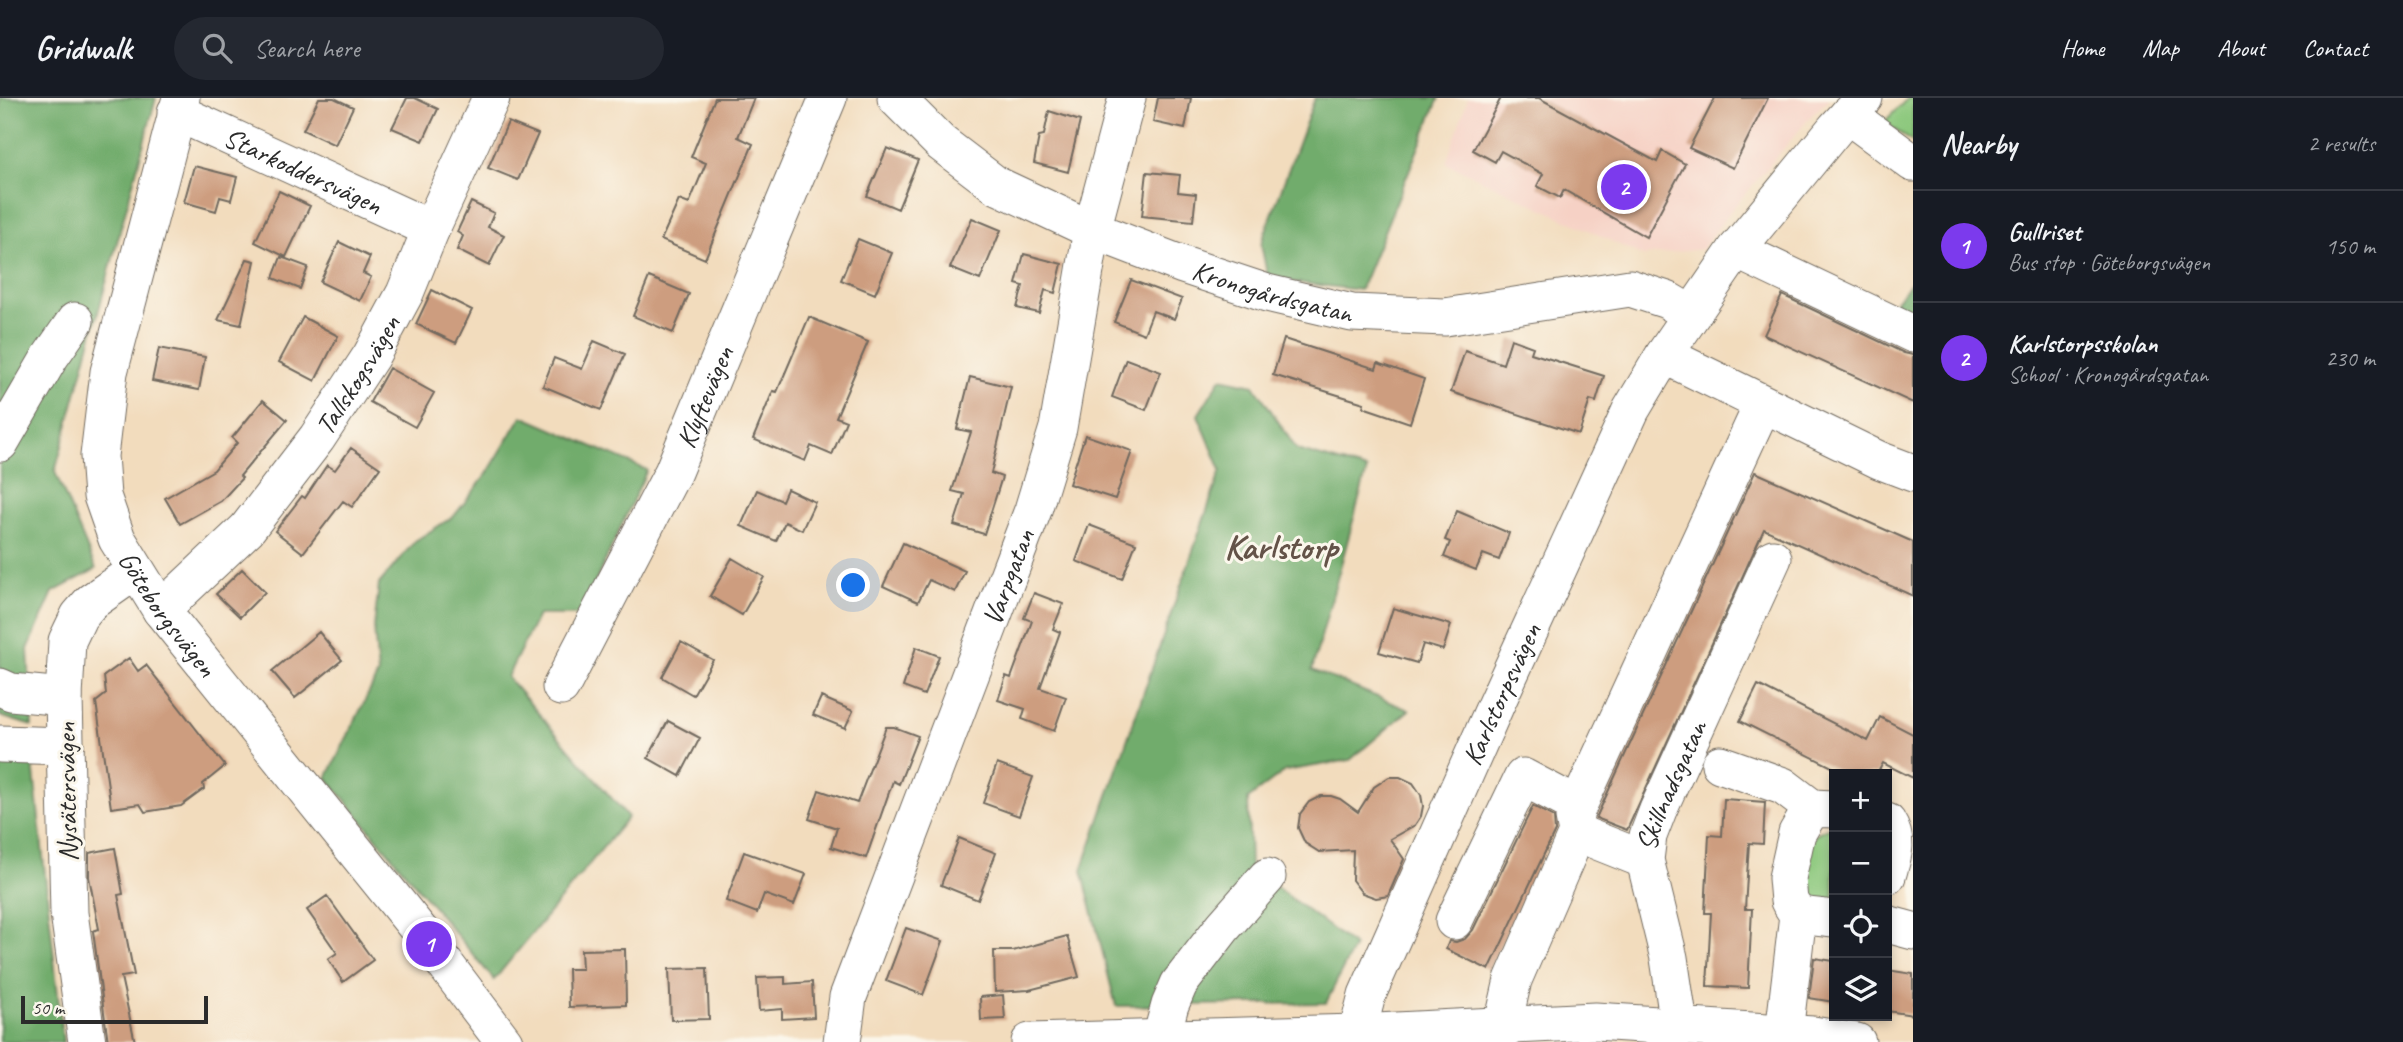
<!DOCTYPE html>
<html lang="en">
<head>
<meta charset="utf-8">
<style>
  :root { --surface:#171b24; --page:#242831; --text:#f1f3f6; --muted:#9ea1a6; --line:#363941; --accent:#7c3aed }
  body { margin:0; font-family:Caveat,sans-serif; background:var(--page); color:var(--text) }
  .controls { position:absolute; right:21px; bottom:21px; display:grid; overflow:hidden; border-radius:0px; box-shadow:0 4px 10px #0003 }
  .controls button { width:63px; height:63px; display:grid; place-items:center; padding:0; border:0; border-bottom:2px solid var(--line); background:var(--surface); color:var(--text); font:35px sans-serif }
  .scale { position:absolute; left:21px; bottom:18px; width:187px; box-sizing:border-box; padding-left:7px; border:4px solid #2b2b2b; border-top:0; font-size:19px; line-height:24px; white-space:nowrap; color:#2b2b2b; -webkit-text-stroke:5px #fbf7ec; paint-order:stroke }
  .you { position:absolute; left:854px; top:488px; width:24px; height:24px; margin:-18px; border:5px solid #fff; border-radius:50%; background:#1a73e8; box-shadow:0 0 0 10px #1a73e833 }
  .badge { display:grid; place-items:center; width:46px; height:46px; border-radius:50%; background:var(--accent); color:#fff; font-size:23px; font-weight:700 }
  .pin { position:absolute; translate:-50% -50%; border:4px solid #fff; box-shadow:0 2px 7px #0006 }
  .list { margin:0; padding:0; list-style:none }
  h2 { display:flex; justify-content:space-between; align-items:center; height:91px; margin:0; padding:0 28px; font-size:30px }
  h2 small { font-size:23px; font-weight:400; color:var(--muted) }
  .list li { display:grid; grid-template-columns:46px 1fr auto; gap:21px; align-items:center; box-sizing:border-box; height:112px; padding:0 28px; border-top:2px solid var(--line) }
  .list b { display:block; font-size:26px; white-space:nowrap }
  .list p { margin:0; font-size:23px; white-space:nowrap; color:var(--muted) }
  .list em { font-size:23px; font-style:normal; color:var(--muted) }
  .icon { flex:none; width:38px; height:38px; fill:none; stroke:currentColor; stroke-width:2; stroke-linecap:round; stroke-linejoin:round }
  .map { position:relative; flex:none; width:1913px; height:944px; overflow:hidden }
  header { display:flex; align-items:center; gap:42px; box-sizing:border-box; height:98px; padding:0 35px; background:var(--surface); border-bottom:2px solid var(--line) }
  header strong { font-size:33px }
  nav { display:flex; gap:38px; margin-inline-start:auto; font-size:24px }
  .search { width:490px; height:63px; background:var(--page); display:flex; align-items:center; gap:18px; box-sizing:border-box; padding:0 24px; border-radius:38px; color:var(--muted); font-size:26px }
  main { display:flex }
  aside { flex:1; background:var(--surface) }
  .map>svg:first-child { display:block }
  .built { fill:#f6d1c5 }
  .green { fill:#8cc87d; stroke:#5c7a54; stroke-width:2 }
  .forest { fill:#71ac6c; stroke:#4e6c4c; stroke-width:2 }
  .building { fill:#cd9d7f }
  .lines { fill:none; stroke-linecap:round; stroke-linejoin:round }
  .minor-casing { stroke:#71695e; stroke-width:39 }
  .minor { stroke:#fff; stroke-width:37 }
  .labels { text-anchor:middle; stroke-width:6; stroke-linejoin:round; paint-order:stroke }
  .street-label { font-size:28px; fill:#2b2b2b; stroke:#fbf7ec }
  .district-label { font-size:35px; font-weight:bold; fill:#645348; stroke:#fbf7ec }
</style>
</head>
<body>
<header>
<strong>Gridwalk</strong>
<div class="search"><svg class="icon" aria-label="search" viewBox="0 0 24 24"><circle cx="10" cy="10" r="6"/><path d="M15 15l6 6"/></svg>Search here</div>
<nav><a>Home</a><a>Map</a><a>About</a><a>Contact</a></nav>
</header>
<main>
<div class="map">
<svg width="1913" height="944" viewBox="0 0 1913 944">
  <rect width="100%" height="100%" fill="#fbf7ec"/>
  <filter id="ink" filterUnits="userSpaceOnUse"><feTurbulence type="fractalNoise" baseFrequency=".0143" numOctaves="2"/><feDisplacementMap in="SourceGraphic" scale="14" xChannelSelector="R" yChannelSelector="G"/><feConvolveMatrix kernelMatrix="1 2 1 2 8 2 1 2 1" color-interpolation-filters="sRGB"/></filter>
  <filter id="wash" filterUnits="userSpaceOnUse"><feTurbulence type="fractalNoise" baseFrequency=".00686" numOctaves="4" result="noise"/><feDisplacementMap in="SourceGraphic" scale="28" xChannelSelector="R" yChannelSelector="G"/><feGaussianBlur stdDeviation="1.57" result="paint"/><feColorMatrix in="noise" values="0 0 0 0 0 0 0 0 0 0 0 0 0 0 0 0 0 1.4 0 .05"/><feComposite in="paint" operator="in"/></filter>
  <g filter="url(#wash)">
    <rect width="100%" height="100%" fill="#f2dcbd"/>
    <path class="built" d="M1468,0H1830L1812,17L1730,114L1702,151L1643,158L1446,65Z"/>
    <path class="green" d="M1908,0H1913V44L1884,24Z
      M1834,729V811C1828,810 1818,810 1812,806C1803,800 1805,790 1805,781C1804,758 1806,732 1834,729Z"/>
    <path class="forest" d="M0,0H156L55,374L96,471L53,494L28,551L32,628L0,618Z
      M1315,0H1439L1360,192L1268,181L1261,146Z
      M1913,183V226L1886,214Z
      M1221,280L1254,287L1297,352L1367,372L1312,572L1409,612L1350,662L1285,673L1248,701L1250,769L1354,848L1326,905L1116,908L1082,772L1221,372L1198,317Z
      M522,318L647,372L580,517H538L507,579L628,719L494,882L327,680L378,576L374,529L379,486L415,443L454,418L487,376Z
      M0,662L33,665L63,944H0Z"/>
    <g id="blocks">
      <path class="building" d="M319,0H334L353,9L335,47L303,32Z
        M407,0H415L438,11L423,43L392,30Z
        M715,0H754L738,39L753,46L705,161L661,142L679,102L689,106L706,65L691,59Z
        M1158,0H1191L1185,31L1153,24Z
        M1501,0H1539L1657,64L1662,53L1685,66L1646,139L1564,92L1560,100L1537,88L1543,76L1501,53L1495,64L1473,52Z
        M1715,0H1768L1733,70L1689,50Z
        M1049,13L1080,23L1068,74L1034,65L1039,38L1044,37Z
        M508,24L538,36L518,82L488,70Z
        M887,50L918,62L898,111L867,98Z
        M194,68L237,79L231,102L220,99L216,113L184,104Z
        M1147,74L1180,77L1178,94L1196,96L1193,123L1142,118Z
        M279,93L310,108L286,159L255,144Z
        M471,104L494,115L488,129L504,137L489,168L457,152L463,138L457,134Z
        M972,120L1001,132L980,182L950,170Z
        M858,141L892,155L875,196L841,182Z
        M339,144L370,159L363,175L371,179L360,203L320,184Z
        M1024,156L1062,166L1055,195L1045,192L1039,215L1017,210L1023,188L1016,186Z
        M281,159L308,169L300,191L273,180Z
        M247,161L255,163L241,227L218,222Z
        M649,179L689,196L673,235L633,218Z
        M1131,182L1182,201L1174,221L1153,213L1144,236L1114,224Z
        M432,192L472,212L456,245L416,226Z
        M1782,197L1904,255L1913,257V305L1764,237Z
        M303,219L338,238L315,283L279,264Z
        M809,219L868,244L836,319L846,323L832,357L811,348L805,363L753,341L773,293L777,294Z
        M1284,241L1376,271L1378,265L1424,281L1410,325L1363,309L1364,305L1273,277Z
        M1511,241L1533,249L1531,255L1604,278L1596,304L1590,302L1579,336L1451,294L1465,253L1503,266Z
        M594,243L625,256L601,312L543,288L554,260L582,271Z
        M159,250L205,259L199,292L152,283Z
        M1126,261L1161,274L1146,312L1112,299Z
        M389,270L434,295L415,329L370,304Z
        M970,279L1011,289L991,375L1002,379L984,436L954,427L964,396L952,393L971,334L957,331Z
        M263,302L287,322L240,378L242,380L221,403L180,426L165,400L214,372L237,345L232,340Z
        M1085,337L1132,353L1115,401L1069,386Z
        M351,350L380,370L352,409L343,403L303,455L275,433L302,398L305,400L327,367L335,372Z
        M1755,374L1913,444V498L1764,431L1627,732L1596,720Z
        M787,391L815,404L802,432L785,424L776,443L741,428L757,392L782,403Z
        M1457,413L1509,435L1499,462L1483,456L1476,472L1444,459L1450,444L1445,442Z
        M1089,427L1136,445L1122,481L1076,463Z
        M903,445L965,473L955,494L929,482L918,504L883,488Z
        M732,460L764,479L742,517L710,498Z
        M242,471L265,494L240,519L216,496Z
        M1034,495L1063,506L1053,531L1060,534L1040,590L1066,599L1054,633L1022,621L1025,611L998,602L1006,578L1011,580L1032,523L1024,520Z
        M1393,510L1451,527L1443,552L1423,546L1417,565L1379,554Z
        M319,534L342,562L295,600L272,573Z
        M681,544L713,562L693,597L662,579Z
        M916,549L939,558L924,597L903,589Z
        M129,560L138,573L146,567L225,668L203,686L204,691L181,708L145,714L140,706L111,710L96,604L106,596L104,578Z
        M1758,587L1868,643L1880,619L1913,636V680L1883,665L1877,676H1846L1740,623Z
        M821,599L853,613L845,630L813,617Z
        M668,623L700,640L680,678L648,660Z
        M886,629H894L918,638L899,686L893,683L866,760L831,749L837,730L809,721L819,692L857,705Z
        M997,666L1033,679L1019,718L983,705Z
        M1389,679H1400L1413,685L1421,697L1423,708L1421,718L1415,727L1390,741L1404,761L1388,798L1376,800L1362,795L1352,782L1353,752L1319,754L1305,745L1298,730L1300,716L1309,704L1321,698H1331L1340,701L1358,714L1374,689Z
        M1724,701L1765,704L1763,746L1749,745L1745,811H1752L1748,890L1707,888L1711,815H1705L1709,737L1722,738Z
        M1533,708L1554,719L1555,733L1489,872L1446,851L1449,843L1456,844L1465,841L1473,832Z
        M959,740L996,755L978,802L941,787Z
        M115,750L123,796L118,797L134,877L121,879L135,944H108L93,833L99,831L89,779V755Z
        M744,754L806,776L794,807L764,796L757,815L726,803Z
        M327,798L373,862L343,884L328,861L337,855L307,812Z
        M906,830L943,843L923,897L886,883Z
        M1067,838L1079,879L1029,892L995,894L994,853H1013Z
        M625,851L626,907L569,909L568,871H582L581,852Z
        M1814,860L1834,863V904L1809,900Z
        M707,870L709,921L671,922L669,871Z
        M1887,872L1913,876V917L1887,913Z
        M785,879V886L812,884L814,919L782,921V911L759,913L757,880Z
        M1003,897L1005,921L981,922L980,899Z"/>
    </g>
  </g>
  <g filter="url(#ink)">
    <use href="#blocks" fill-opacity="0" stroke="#71695e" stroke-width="2"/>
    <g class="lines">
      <defs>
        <g id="minor">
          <path id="s1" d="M181,0L109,274L99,358L102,398L117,441L161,512L423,837L504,944"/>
          <path id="s2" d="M896,0L941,45L996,87L1092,132L1183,167L1267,195L1352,215L1445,219L1630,190L1667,202L1691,216"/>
          <path id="s3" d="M176,14L431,131"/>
          <path d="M1848,17L1913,65"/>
          <path d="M1736,152L1913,236"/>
          <path d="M1664,257L1879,362L1913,375"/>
          <path d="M0,345L50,259L75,223"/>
          <path id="s4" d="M161,512L247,431L317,340L371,258L405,195L431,131L491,0"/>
          <path d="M0,589L11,594L64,599"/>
          <path id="s5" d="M561,589L673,374L828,0"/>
          <path d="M0,646L65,648"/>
          <path d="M1720,666L1783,688L1812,710"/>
          <path d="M1887,724C1899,743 1893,757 1887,778"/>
          <path d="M1577,735L1645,762"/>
          <path d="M1798,817L1834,821"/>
          <path d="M1454,823L1523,679L1578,708"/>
          <path d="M1887,826L1913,833"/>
          <path id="s6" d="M1679,927L1669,860L1645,762L1648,738L1658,712L1773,460"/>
          <path d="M1784,935L1798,817L1789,803L1787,780L1797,735L1812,710L1834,711"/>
          <path d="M1161,940L1170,907L1179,886L1223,829L1267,779"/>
          <path d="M87,944L69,815L64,599L67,543L79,518L91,504L135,473"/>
          <path id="s7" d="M842,944L848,899L1033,412L1058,330L1092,132L1127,0"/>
          <path d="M1030,944L1357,935L1595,923L1813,937L1857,944"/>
          <path id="s8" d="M1355,944L1367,897L1496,606L1631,312L1664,257L1736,152L1836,30L1864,0"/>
          <path d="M1499,944L1513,882L1577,735L1574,719L1578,708L1763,306"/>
        </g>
      </defs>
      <use href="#minor" class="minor-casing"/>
      <use href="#minor" class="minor"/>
    </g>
  </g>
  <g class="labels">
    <g class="street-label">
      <text dy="10" stroke="none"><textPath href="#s3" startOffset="140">Starkoddersvägen</textPath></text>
      <text dy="10" stroke="none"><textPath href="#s2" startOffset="430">Kronogårdsgatan</textPath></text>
      <text dy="10" stroke="none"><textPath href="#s4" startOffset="308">Tallskogsvägen</textPath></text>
      <text dy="10" stroke="none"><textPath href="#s5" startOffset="324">Klyftevägen</textPath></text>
      <text dy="10" stroke="none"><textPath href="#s7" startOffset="495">Varpgatan</textPath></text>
      <text dy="10" stroke="none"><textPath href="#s1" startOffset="544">Göteborgsvägen</textPath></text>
      <text dy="10" stroke="none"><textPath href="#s8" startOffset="378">Karlstorpsvägen</textPath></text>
      <text dy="10" stroke="none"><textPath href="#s6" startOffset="248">Skillnadsgatan</textPath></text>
      <text transform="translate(66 694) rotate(-91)" y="10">Nysätersvägen</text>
    </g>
    <g class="district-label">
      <text x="1281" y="461">Karlstorp</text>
    </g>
  </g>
</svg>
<div class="controls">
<button>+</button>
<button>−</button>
<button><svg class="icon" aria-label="locate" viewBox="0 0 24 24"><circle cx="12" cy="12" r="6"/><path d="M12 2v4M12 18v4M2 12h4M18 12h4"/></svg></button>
<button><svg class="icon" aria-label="layers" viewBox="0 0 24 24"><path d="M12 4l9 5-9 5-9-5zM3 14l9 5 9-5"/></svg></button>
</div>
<div class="scale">50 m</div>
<div class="you"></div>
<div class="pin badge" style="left:429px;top:846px">1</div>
<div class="pin badge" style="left:1624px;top:89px">2</div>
</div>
<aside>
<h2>Nearby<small>2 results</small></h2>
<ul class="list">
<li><span class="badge">1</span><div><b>Gullriset</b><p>Bus stop · Göteborgsvägen</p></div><em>150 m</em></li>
<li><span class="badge">2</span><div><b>Karlstorpsskolan</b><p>School · Kronogårdsgatan</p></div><em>230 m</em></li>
</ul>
</aside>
</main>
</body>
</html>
